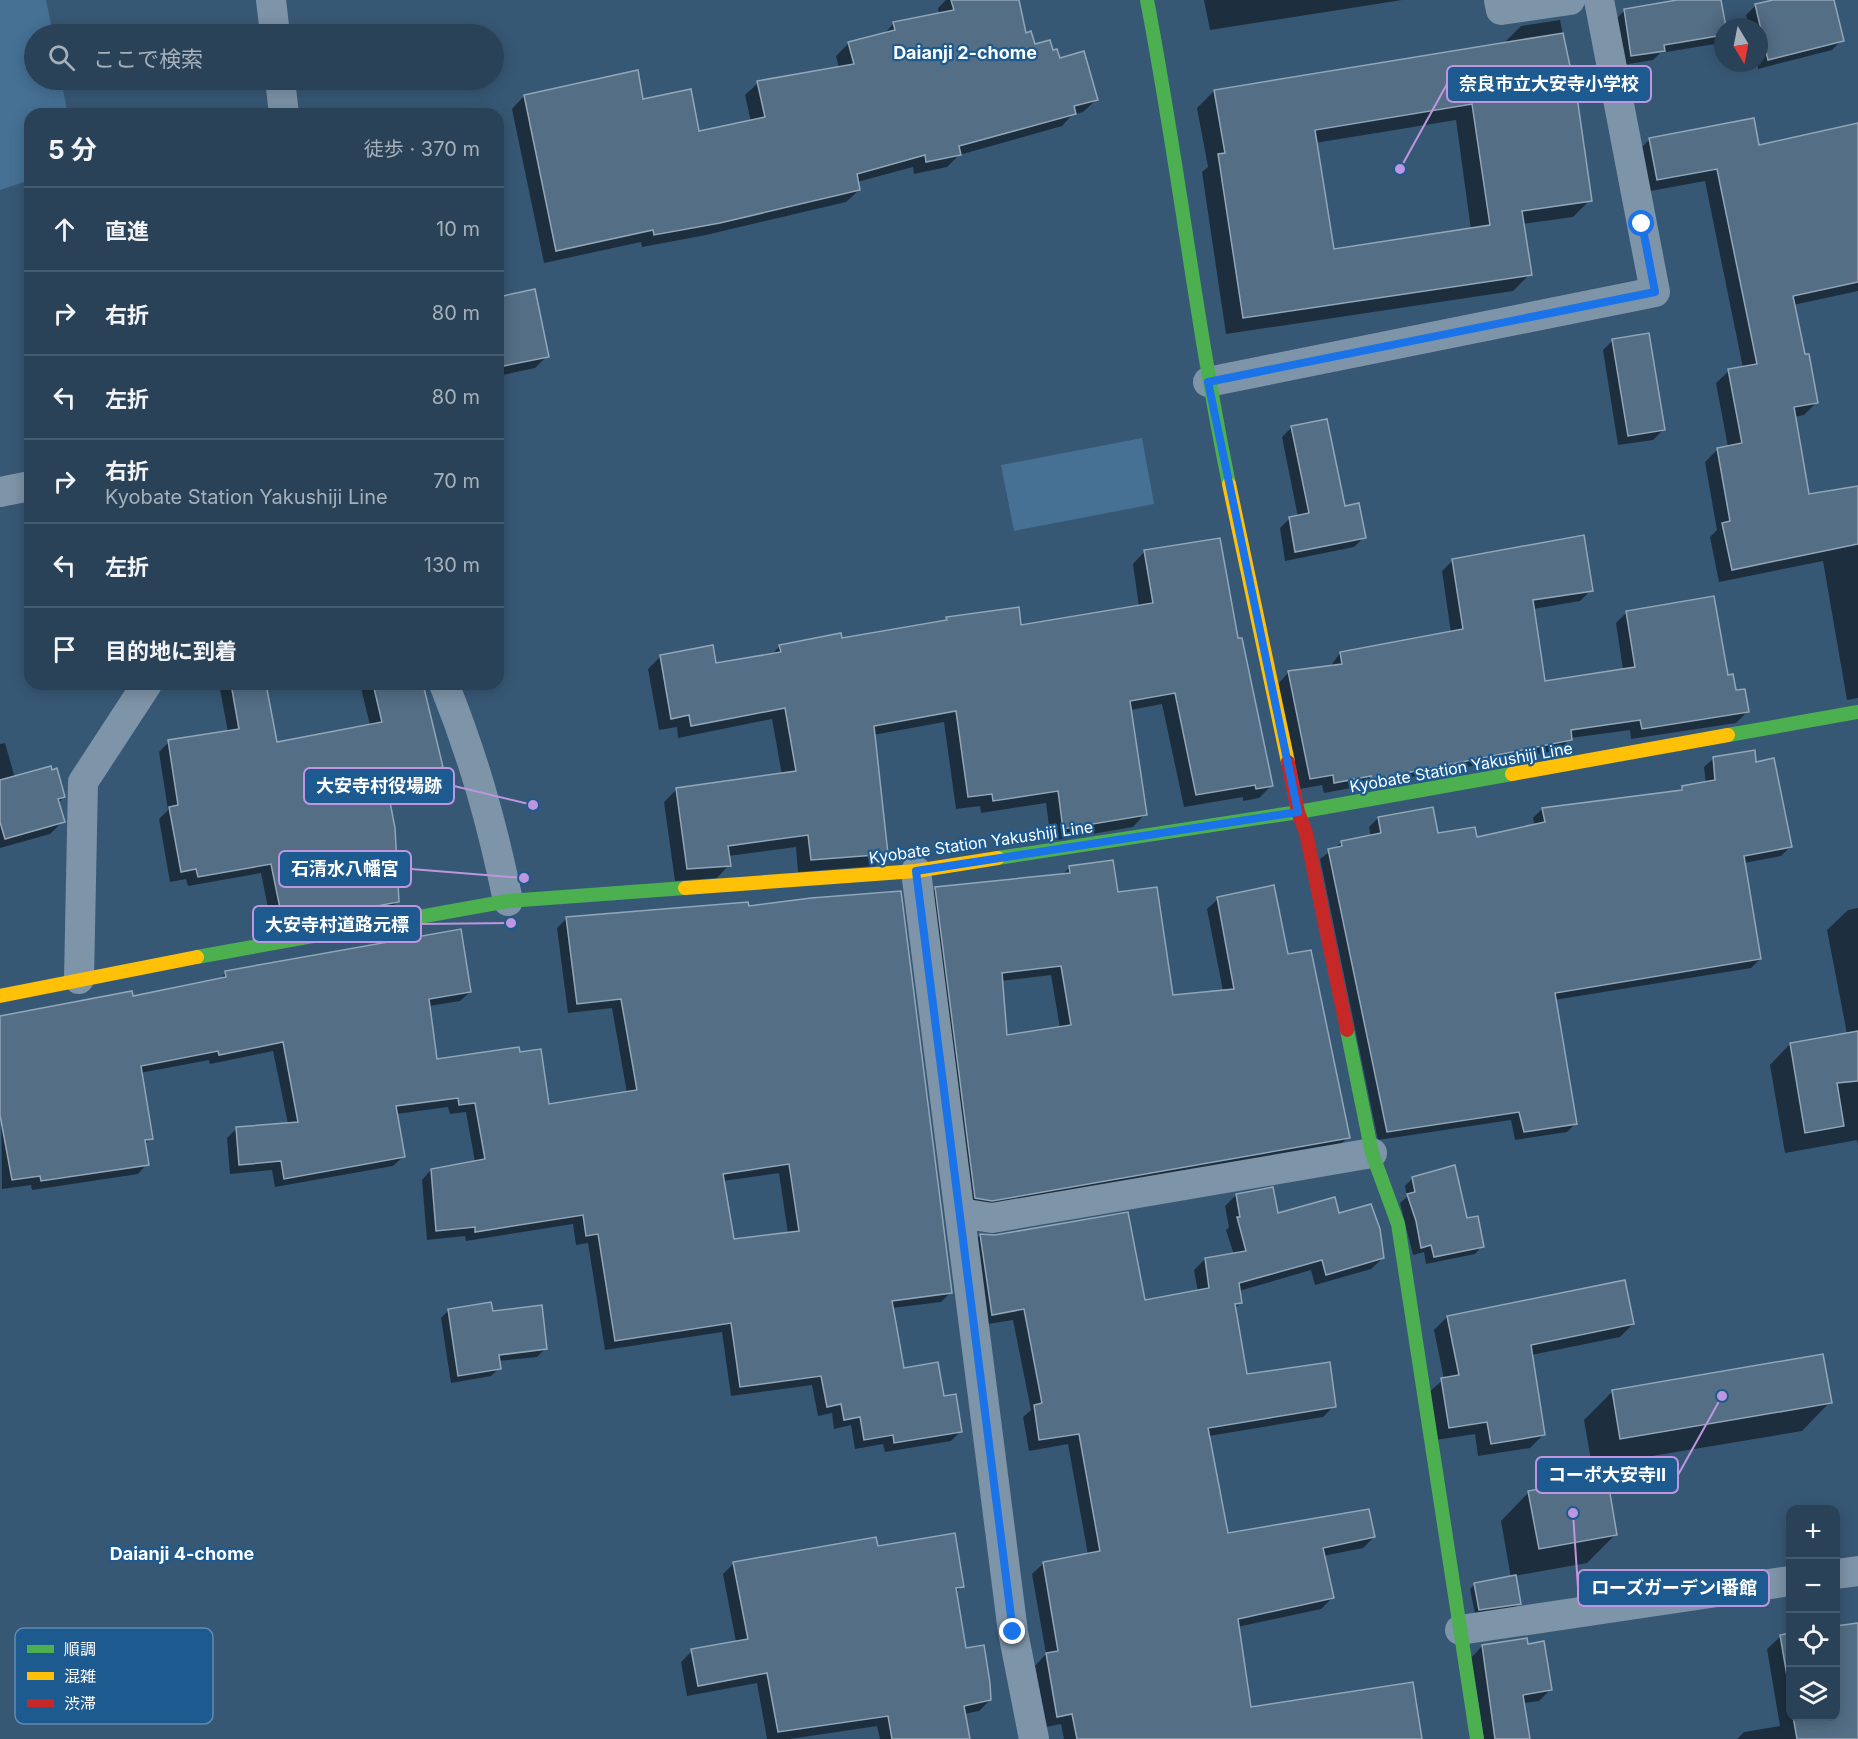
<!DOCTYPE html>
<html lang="ja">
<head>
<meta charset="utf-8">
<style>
  :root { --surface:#294258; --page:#31495e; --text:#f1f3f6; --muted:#a5b0ba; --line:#455b6e }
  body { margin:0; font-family:Inter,"Noto Sans JP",sans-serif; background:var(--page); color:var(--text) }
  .controls { position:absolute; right:18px; bottom:18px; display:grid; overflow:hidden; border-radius:12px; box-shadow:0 3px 15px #0003 }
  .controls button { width:54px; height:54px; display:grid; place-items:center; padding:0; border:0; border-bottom:2px solid var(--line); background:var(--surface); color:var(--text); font:30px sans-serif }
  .compass { position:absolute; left:1714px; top:18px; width:54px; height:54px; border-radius:50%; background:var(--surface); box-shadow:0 3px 15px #0003; rotate:170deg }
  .stop { position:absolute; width:18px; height:18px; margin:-14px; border:4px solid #1a73e8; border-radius:50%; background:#fff }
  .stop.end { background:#1a73e8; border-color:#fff; box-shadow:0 2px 6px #0008 }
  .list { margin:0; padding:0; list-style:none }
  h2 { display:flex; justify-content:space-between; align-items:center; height:78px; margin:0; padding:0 24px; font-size:26px }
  h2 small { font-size:20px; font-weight:400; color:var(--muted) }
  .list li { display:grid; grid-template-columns:39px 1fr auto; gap:18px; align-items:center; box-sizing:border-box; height:84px; padding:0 24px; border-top:2px solid var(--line) }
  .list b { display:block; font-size:22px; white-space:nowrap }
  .list p { margin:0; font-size:20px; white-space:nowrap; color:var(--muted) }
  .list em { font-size:20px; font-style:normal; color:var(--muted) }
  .icon { flex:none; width:33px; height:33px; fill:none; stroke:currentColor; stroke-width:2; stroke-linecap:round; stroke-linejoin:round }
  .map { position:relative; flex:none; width:1858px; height:1739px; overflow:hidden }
  .search { position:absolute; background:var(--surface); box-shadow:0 3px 15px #0003; left:24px; top:24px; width:480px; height:66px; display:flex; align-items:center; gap:15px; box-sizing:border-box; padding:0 21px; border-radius:33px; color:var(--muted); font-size:22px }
  .panel { position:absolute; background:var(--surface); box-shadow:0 3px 15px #0003; left:24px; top:108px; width:480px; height:582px; border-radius:18px }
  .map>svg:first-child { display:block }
  .water { fill:#467195 }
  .shadow { fill:#0007; fill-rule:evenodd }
  .building { fill:#536e85; stroke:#93a6b7; stroke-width:1.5; fill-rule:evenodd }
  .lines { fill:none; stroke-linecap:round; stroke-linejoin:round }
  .street { stroke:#7e94a8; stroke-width:30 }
  .fast { stroke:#4caf50; stroke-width:14 }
  .slow { stroke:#ffc107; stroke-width:14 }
  .jam { stroke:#c62828; stroke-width:14 }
  .route { stroke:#1a73e8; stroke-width:8 }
  .labels { text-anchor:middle; stroke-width:4.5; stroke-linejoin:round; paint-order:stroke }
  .street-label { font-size:16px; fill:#fff; stroke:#1d5a8f }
  .neighbourhood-label { font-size:18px; font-weight:bold; fill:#fff; stroke:#1d5a8f }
  .key { fill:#1d5a8f; stroke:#618cb1; stroke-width:1.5 }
  .key-label { font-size:16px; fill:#fff }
  .leader { fill:none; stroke:#bd96df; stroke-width:2 }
  .callout-dot { fill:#bd96df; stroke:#1d5a8f; stroke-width:2 }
  .callout { fill:#1d5a8f; stroke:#bd96df; stroke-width:2 }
  .callout-label { font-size:18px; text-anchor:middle; font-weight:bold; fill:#fff }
</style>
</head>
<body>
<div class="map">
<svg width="1858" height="1739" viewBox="0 0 1858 1739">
  <rect width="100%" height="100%" fill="#375875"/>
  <path class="water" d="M0,0H46L53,34H34V80H61L68,114H30V180L0,190Z
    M1142,438L1154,504L1014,531L1001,465Z"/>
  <path class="shadow" d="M946,0H1017L1025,34L1034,46L1052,52L1096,100L1083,112L1072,115L1062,126L959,155L947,167L914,174L913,167L857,182L859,190L846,202L706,235L642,247L641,242L544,263L512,109L524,96L642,100L698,133L751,122L745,95L758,83L839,68L836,56L849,43L883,35L894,23L939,14L938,8Z
    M1204,0H1402L1210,30Z
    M1686,0H1720L1723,37L1715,44L1660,53L1653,60L1622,65L1615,20L1625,10Z
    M1780,0H1833L1842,40L1832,50L1758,69L1759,27H1749L1746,15L1756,5Z
    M1560,20L1577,105L1590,200L1573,217L1522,224L1530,274L1513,291L1226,334L1202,172L1208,167L1197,108L1214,91L1504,43L1521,26ZM1456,120L1471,230L1333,251L1315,143Z
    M1858,125V291L1793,305L1817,402L1804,415L1794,417L1808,496L1858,487V698L1847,700L1823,561L1719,582L1710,537L1717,530L1705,462L1718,449L1728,447L1716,383L1729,371L1743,368L1705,181L1645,192L1637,152L1650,139L1758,147Z
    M498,298L547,356L535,368L498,376Z
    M1613,340L1663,430L1653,440L1618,445L1603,350Z
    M1292,427L1364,537L1354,547L1285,561L1280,528L1290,518L1298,517L1282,437Z
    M30,432V450L24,437Z
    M1145,551L1236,640L1272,785L1259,798L1243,801V797L1184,807L1162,704L1130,710L1145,814L1133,827L1051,841L1046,803L981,813L980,806L956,809L944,722L873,735L887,854L874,866L798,872L796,847L728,856L729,865L717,878L675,881L664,802L677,789L782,775L772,719L678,738L677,727L659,730L648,669L661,656L715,665L771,655L780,646L841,640L944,622L947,619L1020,627L1139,607L1133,564Z
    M1452,561L1591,590L1580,601L1533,609L1544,682L1623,670L1616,623L1627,612L1727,676L1747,712L1736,723L1631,739L1630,730L1570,738L1560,750L1324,793L1322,785L1300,789L1278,684L1288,673L1330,667L1340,653L1451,633L1442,571Z
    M219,684H265L276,743L370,725L360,684H422L442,767L431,777L386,788L398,901L387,912L273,933L261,873L188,886L186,879L170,882L159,819L168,810L159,752L169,742L228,732Z
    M5,743L15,778L64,797L58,803L63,821L50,834L0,848V744Z
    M1714,758L1755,763L1790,847L1781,856L1744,863L1760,959L1751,968L1554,1000L1576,1123L1567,1132L1515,1140L1511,1120L1378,1140L1320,859L1341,843L1371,837L1369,827L1378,818L1437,834L1475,839L1535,826L1533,818L1542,809L1679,791L1682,788L1706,784L1704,767Z
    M1069,868L1117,894L1172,996L1223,991L1207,909L1218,899L1287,956L1348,1137L1338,1147L965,1208L926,899L936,888L1062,875ZM1051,975L1060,1028L1005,1037L1001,981Z
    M1858,908V1145L1857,1140L1785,1153L1770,1065L1790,1044L1847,1034L1827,930L1848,910Z
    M567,918L951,1292L941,1302L892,1308L903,1369L942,1398L960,1432L951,1441L885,1452L883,1444L855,1449L851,1425L834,1429L832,1413L818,1416L812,1385L731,1396L722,1332L605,1350L588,1243L576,1245L573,1224L466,1241L465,1236L427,1240L422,1180L431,1170L475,1162L466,1112L450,1114L448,1107L396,1114L403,1157L393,1166L275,1187L272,1170L230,1174L227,1138L237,1128L288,1124L273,1051L210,1064L209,1060L140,1073L151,1138L144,1145L147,1164L138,1174L32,1190L31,1185L2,1189L0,1018L132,998L219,980L226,973L470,992L460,1001L429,1006L436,1061L548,1106L627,1093L612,1008L568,1013L557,928ZM779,1173L788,1234L733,1241L723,1181Z
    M1413,1178L1466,1220L1482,1246L1475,1254L1426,1264L1424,1252L1413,1255L1400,1203L1407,1197L1405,1186Z
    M1236,1195L1277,1215H1338L1383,1258L1371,1269L1315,1285L1311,1270L1239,1291L1241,1303L1235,1308L1246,1376L1334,1406L1323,1417L1209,1436L1227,1535L1374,1537L1363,1548L1323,1556L1332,1598L1321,1609L1237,1627L1250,1708L1421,1739H1064L1061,1724L1046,1727L1035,1666L1046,1654L1032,1574L1044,1563L1088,1555L1068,1444L1029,1451L1023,1417L1031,1410L1013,1320L982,1325L969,1246L980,1235L995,1237L1144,1301L1198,1292L1194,1270L1205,1259L1234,1255L1226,1230L1229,1227L1225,1206Z
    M449,1310L491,1313L545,1349L537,1357L498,1361L499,1368L491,1376L451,1383L441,1318Z
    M1447,1317L1633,1324L1620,1337L1531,1355L1543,1435L1530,1448L1478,1456L1475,1434L1436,1440L1429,1392L1444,1379L1434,1330Z
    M1613,1391L1830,1402L1802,1431L1592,1466L1584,1420Z
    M1529,1492L1616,1534L1587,1563L1514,1576L1519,1603L1515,1608L1475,1614L1470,1589L1475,1584L1511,1578L1501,1521Z
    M877,1548L962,1586L955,1593L965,1650L990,1700L979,1711L964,1714L969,1739H880L877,1726L790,1739H767L757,1683L687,1696L681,1662L692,1651L736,1642L723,1574L734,1563Z
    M1858,1624V1739H1737L1744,1732L1780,1726L1767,1649L1781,1636L1790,1635V1716H1836V1628Z
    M1482,1646L1550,1690L1539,1701L1524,1703L1529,1739H1484L1471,1658Z"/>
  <path class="building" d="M951,0H1019L1026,33L1031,31L1035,44L1050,40L1053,50L1057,49L1060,58L1084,51L1098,100L1074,106L1076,114L959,146L961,155L926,162L925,155L857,174L860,190L720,223L654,235L653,230L556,251L524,95L638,70L643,99L691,89L699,131L765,117L757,81L854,64L848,42L895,30L893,22L954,10Z
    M1677,0H1721L1726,27H1723V35L1664,45L1665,51L1631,56L1624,9Z
    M1773,0H1834L1844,41L1768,60L1755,4Z
    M1563,33L1578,104L1592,201L1522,211L1532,275L1243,318L1218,154L1225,153L1214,90ZM1472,104L1490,225L1334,249L1315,130Z
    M1754,118L1759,145L1858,123V282L1793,296L1805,354H1809L1818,403L1794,407L1809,494L1858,486V544L1732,570L1722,523L1730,521L1717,448L1742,443L1728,369L1757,364L1717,169L1657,180L1649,138Z
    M535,289L549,357L498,367V297Z
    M1649,333L1665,430L1628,436L1612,339Z
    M1327,419L1345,506L1359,503L1366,538L1295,552L1289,517L1309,513L1291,426Z
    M1584,535L1593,591L1533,600L1545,681L1635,667L1626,611L1714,596L1728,675L1733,674L1736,690L1745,689L1749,712L1642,729L1640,720L1571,730L1572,740L1371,780V776L1334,783L1333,775L1310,779L1288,671L1342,664L1340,652L1463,629L1452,559Z
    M1220,538L1238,638H1242L1273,786L1256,789L1255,785L1196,795L1175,693L1130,701L1147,815L1063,829L1058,791L993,801L992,794L968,797L956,711L874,726L888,854L811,860L808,835L728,846L731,866L687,869L676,788L796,771L785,708L691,726L689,715L671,719L660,655L713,645L716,663L781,652L779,645L841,633L842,638L947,620L946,617L1019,607L1021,625L1153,603L1144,550Z
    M231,684H266L277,742L382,722L373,684H423L443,767L386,781L395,828L399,902L283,923L271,864L198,877L196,869L181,872L169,807L178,805L168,740L239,729Z
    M1755,750L1756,762L1774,758L1792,847L1744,856L1761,959L1555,993L1577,1124L1524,1132L1519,1112L1387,1132L1328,849L1342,846L1341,841L1381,833L1378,817L1433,807L1438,833L1475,827L1477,837L1545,822L1542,808L1682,790V786L1715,780L1713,757Z
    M51,766L52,770L57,768L65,797L58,799L65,822L5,839L0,822V780Z
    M1113,860L1118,892L1157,887L1173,995L1234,989L1217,897L1274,885L1288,954L1311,950L1350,1138L992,1201L975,1198L935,887L1070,873L1069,866ZM1061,966L1071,1025L1007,1035L1002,973Z
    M901,891L952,1293L892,1301L904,1368L938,1362L944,1396L956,1394L962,1432L894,1443L893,1435L864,1440L860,1417L844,1420L841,1404L827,1407L821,1376L740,1387L731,1323L615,1341L598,1234L586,1236L583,1215L475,1232V1227L436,1231L431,1169L485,1159L475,1103L459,1105L458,1098L396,1106L405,1157L284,1179L281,1161L239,1165L236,1127L298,1122L283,1042L219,1055L218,1051L141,1066L153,1139L145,1140L149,1165L41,1181L40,1176L12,1180L0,1115V1016L132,991L133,996L226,977L225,971L461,929L471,992L429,999L437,1059L519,1047L520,1052L541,1049L549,1104L637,1090L621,999L577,1004L566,917L748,902L749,906L811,898ZM789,1164L799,1231L734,1239L723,1174Z
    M1858,1031V1081L1837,1083L1844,1126L1805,1133L1790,1043Z
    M1455,1165L1467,1218L1478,1216L1484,1247L1434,1257L1431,1245L1421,1248L1416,1221L1407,1194L1415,1192L1412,1177Z
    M1273,1187L1278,1213L1335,1197L1339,1213L1371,1204L1380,1229L1384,1258L1326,1275L1322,1260L1239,1283L1242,1303L1235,1304L1247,1374L1330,1362L1336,1407L1208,1428L1228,1533L1369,1509L1375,1537L1323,1548L1334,1598L1238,1619L1251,1707L1413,1682L1422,1739H1077L1072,1714L1057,1717L1046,1653L1058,1651L1043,1562L1100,1551L1079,1434L1039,1440L1034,1405L1042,1403L1024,1309L992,1315L980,1234L995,1235L1128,1212L1145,1300L1209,1288L1205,1258L1246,1251L1237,1217H1240L1236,1194Z
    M1625,1280L1634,1324L1531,1345L1545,1435L1491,1444L1487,1422L1449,1428L1441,1378L1459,1375L1447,1316Z
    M491,1302L493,1311L542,1305L547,1349L499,1355L501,1369L458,1376L448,1309Z
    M1823,1354L1832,1403L1620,1439L1612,1390Z
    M1607,1476L1617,1535L1539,1549L1528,1491Z
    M955,1533L964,1587L956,1588L966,1648L984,1645L990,1683L991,1700L964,1706L970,1739H892L888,1716L778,1732L767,1673L698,1686L691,1649L748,1639L733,1562L876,1537L878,1546Z
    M1516,1575L1521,1604L1479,1610L1474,1583Z
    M1858,1623V1739H1797L1793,1716H1836V1626Z
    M1791,1633V1699L1780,1635Z
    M1527,1638L1528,1644L1544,1641L1552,1690L1523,1695L1530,1739H1495L1482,1645Z"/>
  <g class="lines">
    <path class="street" d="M271,0L275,34
      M1499,0L1501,10L1570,0
      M280,80L284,114
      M1208,382L1655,292L1599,0
      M0,492L30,486
      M444,684C474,759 492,823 508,901
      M916,871L1013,1632L1034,1739
      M79,979L83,782L147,684
      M960,1213L992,1218L1372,1153
      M1836,1574L1858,1571
      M1460,1630L1790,1581"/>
    <path class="fast" d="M1147,0C1178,161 1196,324 1229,484
      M1728,735L1858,712
      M998,858L1298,812L1512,774
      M197,957L508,901L685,888
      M1347,1030L1372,1153L1398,1224L1477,1739"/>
    <path class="slow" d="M1229,484L1288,762
      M1512,774L1728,735
      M685,888L916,871L998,858
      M0,996L197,957"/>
    <path class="jam" d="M1288,762L1298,812L1306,833L1347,1030"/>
  </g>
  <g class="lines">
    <path class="route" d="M1013,1632L916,871L1298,812L1208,382L1655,292L1642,224"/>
  </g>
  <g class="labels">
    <g class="street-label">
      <text transform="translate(1461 767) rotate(-10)" y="6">Kyobate Station Yakushiji Line</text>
      <text transform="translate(981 842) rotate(-8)" y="6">Kyobate Station Yakushiji Line</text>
    </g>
    <g class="neighbourhood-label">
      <text x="965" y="59">Daianji 2-chome</text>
      <text x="182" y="1560">Daianji 4-chome</text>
    </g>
  </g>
  <rect x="15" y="1628" width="198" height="96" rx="9" class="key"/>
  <rect x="27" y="1645" width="27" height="8" fill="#4caf50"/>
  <rect x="27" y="1672" width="27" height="8" fill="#ffc107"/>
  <rect x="27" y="1699" width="27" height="8" fill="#c62828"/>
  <g class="key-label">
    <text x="64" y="1655">順調</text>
    <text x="64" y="1682">混雑</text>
    <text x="64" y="1709">渋滞</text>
  </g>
  <path class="leader" d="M1400 169L1447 84M533 805L454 786M524 878L411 869M511 923L421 924M1722 1396L1678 1475M1573 1513L1578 1588"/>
  <g class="callout-dot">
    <circle cx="1400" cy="169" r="6"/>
    <circle cx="533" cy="805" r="6"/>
    <circle cx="524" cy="878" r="6"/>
    <circle cx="511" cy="923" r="6"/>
    <circle cx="1722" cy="1396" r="6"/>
    <circle cx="1573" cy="1513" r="6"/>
  </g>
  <g class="callout">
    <rect x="1447" y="66" width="204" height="36" rx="6"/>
    <rect x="304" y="768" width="150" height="36" rx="6"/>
    <rect x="279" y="851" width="132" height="36" rx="6"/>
    <rect x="253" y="906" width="168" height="36" rx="6"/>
    <rect x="1536" y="1457" width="142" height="36" rx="6"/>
    <rect x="1578" y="1570" width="191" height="36" rx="6"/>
  </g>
  <g class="callout-label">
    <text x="1549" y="90">奈良市立大安寺小学校</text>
    <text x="379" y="792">大安寺村役場跡</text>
    <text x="345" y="875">石清水八幡宮</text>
    <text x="337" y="931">大安寺村道路元標</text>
    <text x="1607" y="1481">コーポ大安寺Ⅱ</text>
    <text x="1674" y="1594">ローズガーデンⅠ番館</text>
  </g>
</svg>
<div class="controls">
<button>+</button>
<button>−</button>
<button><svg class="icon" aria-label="locate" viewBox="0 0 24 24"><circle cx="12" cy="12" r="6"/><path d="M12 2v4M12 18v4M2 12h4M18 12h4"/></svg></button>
<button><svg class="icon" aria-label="layers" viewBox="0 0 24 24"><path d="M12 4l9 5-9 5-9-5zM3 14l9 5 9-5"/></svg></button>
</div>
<svg class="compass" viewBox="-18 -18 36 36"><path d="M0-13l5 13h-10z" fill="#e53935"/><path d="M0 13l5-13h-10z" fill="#a5b0ba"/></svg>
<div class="stop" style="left:1642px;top:224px"></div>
<div class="stop end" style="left:1013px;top:1632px"></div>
<div class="search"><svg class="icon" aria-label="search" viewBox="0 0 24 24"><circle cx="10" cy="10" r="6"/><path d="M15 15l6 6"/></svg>ここで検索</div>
<section class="panel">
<h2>5 分<small>徒歩 · 370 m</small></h2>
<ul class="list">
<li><svg class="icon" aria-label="ahead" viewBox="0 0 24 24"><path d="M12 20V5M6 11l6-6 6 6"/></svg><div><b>直進</b></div><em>10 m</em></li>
<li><svg class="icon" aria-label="right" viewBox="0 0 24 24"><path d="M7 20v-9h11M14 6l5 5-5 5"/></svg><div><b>右折</b></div><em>80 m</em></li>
<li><svg class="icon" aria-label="left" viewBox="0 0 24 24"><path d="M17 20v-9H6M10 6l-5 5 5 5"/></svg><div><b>左折</b></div><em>80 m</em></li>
<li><svg class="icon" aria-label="right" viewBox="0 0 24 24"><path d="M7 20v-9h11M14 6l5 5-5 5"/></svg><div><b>右折</b><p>Kyobate Station Yakushiji Line</p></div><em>70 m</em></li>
<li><svg class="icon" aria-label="left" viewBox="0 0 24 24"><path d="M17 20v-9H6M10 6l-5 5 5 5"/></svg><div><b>左折</b></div><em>130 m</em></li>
<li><svg class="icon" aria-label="arrive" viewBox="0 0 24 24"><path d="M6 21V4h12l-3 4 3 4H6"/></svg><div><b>目的地に到着</b></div></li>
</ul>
</section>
</div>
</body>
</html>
